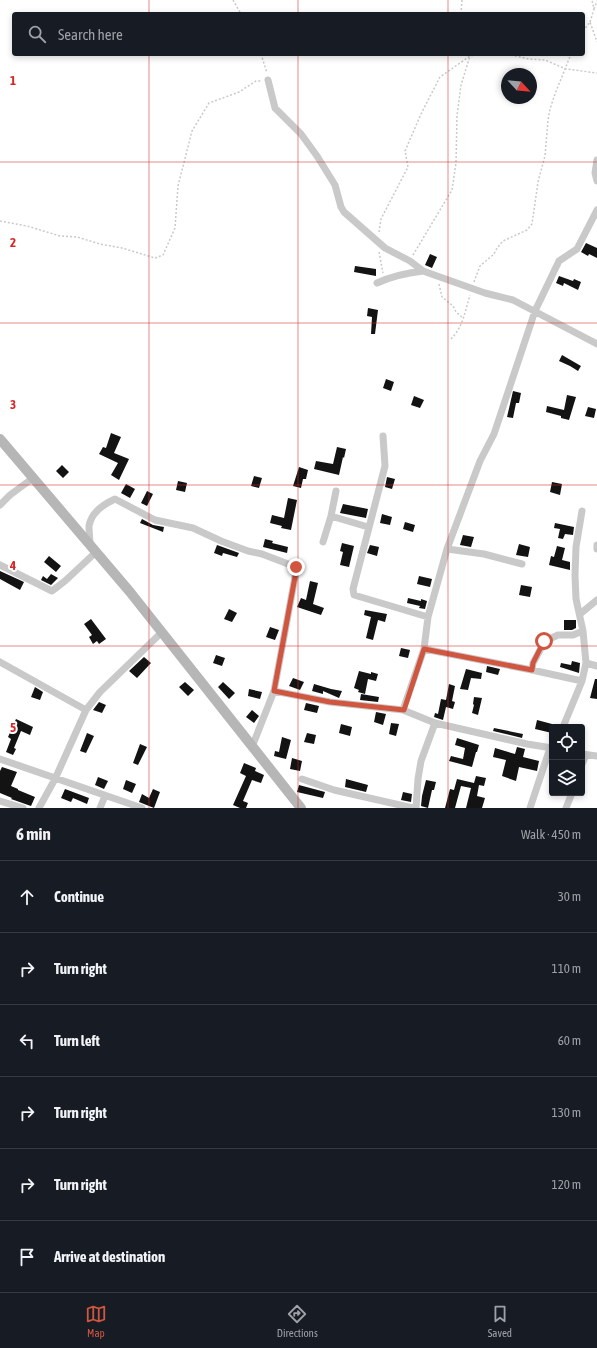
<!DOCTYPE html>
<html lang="en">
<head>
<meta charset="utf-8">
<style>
  :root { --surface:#171b24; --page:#20242c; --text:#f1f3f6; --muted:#9ea1a6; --line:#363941; --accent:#d05640 }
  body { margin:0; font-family:"Asap Condensed",sans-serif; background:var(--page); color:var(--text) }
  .controls { position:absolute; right:12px; bottom:12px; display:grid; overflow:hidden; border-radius:4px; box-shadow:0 2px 6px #0003 }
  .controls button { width:36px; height:36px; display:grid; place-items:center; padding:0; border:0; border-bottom:1px solid var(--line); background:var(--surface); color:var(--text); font:20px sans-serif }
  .compass { position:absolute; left:501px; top:68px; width:36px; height:36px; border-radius:50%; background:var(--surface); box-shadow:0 2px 6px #0003; rotate:116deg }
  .stop { position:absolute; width:12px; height:12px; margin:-9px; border:3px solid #d05640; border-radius:50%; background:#fff }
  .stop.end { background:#d05640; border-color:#fff; box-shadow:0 1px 4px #0008 }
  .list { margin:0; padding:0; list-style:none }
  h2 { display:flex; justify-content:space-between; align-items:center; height:52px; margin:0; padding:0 16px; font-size:17px }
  h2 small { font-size:13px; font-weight:400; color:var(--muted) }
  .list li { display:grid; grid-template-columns:26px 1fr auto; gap:12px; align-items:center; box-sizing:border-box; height:72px; padding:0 16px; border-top:1px solid var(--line) }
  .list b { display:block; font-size:15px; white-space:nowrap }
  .list em { font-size:13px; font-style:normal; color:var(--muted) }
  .icon { flex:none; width:22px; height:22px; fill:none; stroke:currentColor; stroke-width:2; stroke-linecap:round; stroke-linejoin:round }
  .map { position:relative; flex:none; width:597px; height:808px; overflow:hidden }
  .search { position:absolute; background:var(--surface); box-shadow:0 2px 6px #0003; left:12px; right:12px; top:12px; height:44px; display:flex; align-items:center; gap:10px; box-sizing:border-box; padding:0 14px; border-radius:4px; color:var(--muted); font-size:15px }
  .sheet { height:484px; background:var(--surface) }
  nav { display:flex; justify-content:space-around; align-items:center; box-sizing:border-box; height:56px; border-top:1px solid var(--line); background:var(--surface); font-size:11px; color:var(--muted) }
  nav a { display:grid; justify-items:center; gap:2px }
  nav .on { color:var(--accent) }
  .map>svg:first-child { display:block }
  .building { fill:#131313 }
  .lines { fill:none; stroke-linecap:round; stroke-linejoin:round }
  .path { stroke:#c9c9c9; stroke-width:1.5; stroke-dasharray:2 2; stroke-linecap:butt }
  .minor { stroke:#c9c9c9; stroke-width:7 }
  .secondary { stroke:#b6b6b6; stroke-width:10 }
  .route { stroke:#d05640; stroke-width:5 }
  .grid { fill:none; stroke:#d62828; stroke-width:1; stroke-opacity:0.55 }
  .grid-label { font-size:13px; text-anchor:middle; font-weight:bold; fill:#d62828; stroke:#fff; stroke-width:4; stroke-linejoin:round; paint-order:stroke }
</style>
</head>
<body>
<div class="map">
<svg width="597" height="808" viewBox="0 0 597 808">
  <rect width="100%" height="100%" fill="#fff"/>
  <path class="building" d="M586,243L597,248V258L589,254L588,256L581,252Z
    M430,254L437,257L432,268L425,265Z
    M355,266L376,269V276L354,272Z
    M559,276L573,281L574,279L581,282L578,290L564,283L563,286L556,283Z
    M368,308L378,310L375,334H371L372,317L367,316Z
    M562,355L581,366L578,371L570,366L559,361Z
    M386,379L394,382L391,391L383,388Z
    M513,391L521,393L519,403H516L513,418L507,417Z
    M567,395L576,397L569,420L561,418V416L546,412L547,406L564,410Z
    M414,396L424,400L420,408L411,405Z
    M588,407L596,409L594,418L585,416Z
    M111,433L121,437L114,453L129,459L119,480L111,475L118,463L99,454L103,447L106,448Z
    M337,447L346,449L344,458L343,457L339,475L314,469L316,461L333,464Z
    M62,465L69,472L63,478L56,471Z
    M299,467L308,470L306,479H303L301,488L293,486Z
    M254,476L262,478L259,488L251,486Z
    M387,477L395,479L392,489L385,487Z
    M178,481L187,483L185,492L176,490Z
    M552,482L562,484L560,495L550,492Z
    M126,484L135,489L130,498L121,493Z
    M147,491L153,494L147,506L141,503Z
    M288,498L297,500L291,530L281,528L282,526L270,523L272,515L284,518Z
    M343,504L368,509L366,518L340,513Z
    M382,514L392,517L390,525L380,523Z
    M142,519L153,525L164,527L163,532L140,523Z
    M405,522L415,525L413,532L403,529Z
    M555,523L574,527L573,535L565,534L563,539L558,538L560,529L554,528Z
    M463,535L474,537L471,547L460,545Z
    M265,539L273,541L272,543L288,547L287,553L263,547Z
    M342,543L354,546L349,567L340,565L343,552L340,551Z
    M519,544L530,547L528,557L516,555Z
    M217,545L239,553L237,557L223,553L222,556L214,553Z
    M370,545L379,547L377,556L367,553Z
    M557,546L565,548L562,560L570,562V570L549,565L551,556L554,557Z
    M49,556L61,566L56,572L44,562Z
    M0,571L24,582L20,590L0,579Z
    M51,574L58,578L51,585L41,580L43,576L47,579Z
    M419,576L432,579L430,587L417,584Z
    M310,581L318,583L313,604L324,608L321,615L297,607L301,598L306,600Z
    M521,585L532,587L530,597L519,595Z
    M408,598L421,601V599L427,601L425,609L419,608L420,606L407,603Z
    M229,609L237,613L232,622L224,619Z
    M365,610L387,614L385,622L378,620L373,640L366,638L371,617L364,615Z
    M91,619L106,639L99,644L97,641L93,644L89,637L92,635L84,624Z
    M564,620H576V628L572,630H564Z
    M270,627L279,630L275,640L266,637Z
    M401,648L410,650L408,658L399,656Z
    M216,655L225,658L222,666L213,663Z
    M144,657L151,663L137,678L129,671Z
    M572,661L580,663L579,673L560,667L561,663L571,665Z
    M487,666L500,669L498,675L486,672Z
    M466,669L482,673L481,679L471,678L468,690L460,689Z
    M359,671L371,674V672L378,674L376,681L368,679L365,694L358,692L359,690L354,688Z
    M293,678L304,682L300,690L289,686Z
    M595,679H597V699L590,698Z
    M185,682L194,690L188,696L179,687Z
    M223,682L235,693L229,699L218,687Z
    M314,684L331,689L342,691L339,698L323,691V694L312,691Z
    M449,684L455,686L452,701L455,702L453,709L446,707L443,720L434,717L435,713L438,714L441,699L446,700Z
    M35,687L43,692L40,700L31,697Z
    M249,689L262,692L260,699L248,696Z
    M361,694L379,697L378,702L360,700Z
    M474,697L482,698L478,715L472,713L474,705L473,704Z
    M99,702L106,705L102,713L93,710Z
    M306,703L319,706L317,713L304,710Z
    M252,710L259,716L254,723L246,717Z
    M376,712L386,714L383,725L374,722Z
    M16,719L33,727L30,735L21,731L14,748L16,749L13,755L6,752L11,739L8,737Z
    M537,720L552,724V733L535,729Z
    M391,723L399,724L396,736L389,734Z
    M341,724L352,727L350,736L339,733Z
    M494,728L523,734L522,738L493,731Z
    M87,733L94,736L86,753L80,751Z
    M307,733L316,735L314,744L304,742Z
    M282,737L291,740L286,759L274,756L275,751L279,752Z
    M457,738L479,745L477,752H476L472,767L449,761L451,756L463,759L465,748L455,745Z
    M140,744L147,747L138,765L133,763Z
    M517,747L525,749L523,757L539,761L537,771L519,767L516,781L502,776L506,760L493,757L495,748L515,754Z
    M292,758L302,761L300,771L290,769Z
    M244,763L256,768L255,771L264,775L261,783L252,780L243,801L248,803L246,808H240L233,805L246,776L240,773Z
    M2,767L17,772L11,786L18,789V790L35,797L31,806L11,799L12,798L0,793V771Z
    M476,776L486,778L484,786L479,785L477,796L485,798L482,808H466L471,788L461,786L455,808H445L450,789L454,790L457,779L474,783Z
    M98,777L108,781L104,789L95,785Z
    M346,779L368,785L366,792L345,787Z
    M126,780L136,784L132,793L123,789Z
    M426,780L436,782L434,790H432L428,808L421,806L422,796Z
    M299,785L325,792L323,798L297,792Z
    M65,789L89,798L87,804L73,798L71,802L61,798Z
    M153,789L160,792L154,808L139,802L142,794L149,798Z
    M403,792L412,794L411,802L401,800Z"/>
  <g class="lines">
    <path class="path" d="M233,0L241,14
      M594,9L597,1
      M461,14L462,0
      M590,22L594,9L592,0
      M583,31L590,22L597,42
      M261,54L267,73
      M507,54L529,59L545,60L566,69L597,73
      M0,221L27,226L60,236L77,237L100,244L122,248L155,258L163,255L175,228L178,186L192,131L209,103L239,92L256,81H262
      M379,232L381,219L408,167L405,151L421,114L440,77L470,56L478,54
      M379,252L383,273
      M413,255L452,190L456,163L457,116L461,85L470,56L469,54
      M474,282L480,266L494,254L497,248L503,241L527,230L532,224L538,182L545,156L548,120L550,109L555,94L571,54
      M439,284L442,297L453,306L456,312L463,318
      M451,339C463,327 465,311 470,295"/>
    <path class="minor" d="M268,80L275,108L301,134L317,156L335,185L341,207L344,212L385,248L410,261L423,271L485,293L513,300L597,344
      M597,160L595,173L597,181
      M377,283C392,276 406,273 423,271
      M383,436L385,466L353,589L354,595L428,617
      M0,505L10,495L33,478
      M331,516L368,527
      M323,542L331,516L336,491
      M90,545C90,539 89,532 89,526C91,513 104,504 115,499L155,520L193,528L221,541L248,551L262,554L296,567L295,577L274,691L252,747
      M597,545V549
      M447,549L484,554L522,564
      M0,565L52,591L65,581L96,552
      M580,614L597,600
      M424,649L532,670L582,681
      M0,662L86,710
      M586,663L597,666
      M532,670L533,663L545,641L558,635H573L583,631
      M274,691L330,702L403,710L435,723L527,744L552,748
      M403,710L424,649L428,617L447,549L480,461L494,434L535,311L559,261L577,249L597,210
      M563,727L582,681L586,663L583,631L576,599L575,575L576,547L582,511
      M582,754L597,756
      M0,759L142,808
      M582,764L586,755
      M302,779L334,790L413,808
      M0,801L23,808
      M39,808L55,779L86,710L100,692L162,632
      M100,808L105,796
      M416,808L418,779L421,761L435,723
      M530,808L550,748
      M566,808L572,793"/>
    <path class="secondary" d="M0,439L130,592L301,808"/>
  </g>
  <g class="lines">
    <path class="route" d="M296,567L295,577L274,691L330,702L404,710L424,649L532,670L533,663L544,641"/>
  </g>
  <path class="grid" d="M149,0V14M298,0V14M448,0V14M149,54V808M298,54V808M448,54V808M0,162H597M0,323H597M0,485H597M0,646H597"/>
  <g class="grid-label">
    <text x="13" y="85">1</text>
    <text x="13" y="247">2</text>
    <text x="13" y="409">3</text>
    <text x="13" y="570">4</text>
    <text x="13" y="732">5</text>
  </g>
</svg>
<div class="controls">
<button><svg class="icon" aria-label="locate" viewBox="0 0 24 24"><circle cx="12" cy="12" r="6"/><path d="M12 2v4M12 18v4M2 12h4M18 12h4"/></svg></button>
<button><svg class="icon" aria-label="layers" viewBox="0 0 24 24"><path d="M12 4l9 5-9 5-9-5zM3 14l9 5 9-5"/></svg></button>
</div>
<svg class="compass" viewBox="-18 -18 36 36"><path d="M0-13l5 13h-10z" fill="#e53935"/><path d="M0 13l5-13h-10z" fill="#9ea1a6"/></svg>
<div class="stop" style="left:544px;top:641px"></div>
<div class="stop end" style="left:296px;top:567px"></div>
<div class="search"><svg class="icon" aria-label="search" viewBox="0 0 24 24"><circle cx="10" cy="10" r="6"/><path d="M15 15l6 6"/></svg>Search here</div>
</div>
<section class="sheet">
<h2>6 min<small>Walk · 450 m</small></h2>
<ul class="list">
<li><svg class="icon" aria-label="ahead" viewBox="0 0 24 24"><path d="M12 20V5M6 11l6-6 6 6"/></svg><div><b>Continue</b></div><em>30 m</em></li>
<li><svg class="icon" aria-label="right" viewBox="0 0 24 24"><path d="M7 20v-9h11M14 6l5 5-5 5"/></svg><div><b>Turn right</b></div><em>110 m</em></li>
<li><svg class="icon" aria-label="left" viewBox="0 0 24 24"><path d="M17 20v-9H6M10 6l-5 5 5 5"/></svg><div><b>Turn left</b></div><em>60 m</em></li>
<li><svg class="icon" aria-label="right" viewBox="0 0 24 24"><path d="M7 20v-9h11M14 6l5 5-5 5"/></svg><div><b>Turn right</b></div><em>130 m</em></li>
<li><svg class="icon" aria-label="right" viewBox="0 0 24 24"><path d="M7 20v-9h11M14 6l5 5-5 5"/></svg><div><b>Turn right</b></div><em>120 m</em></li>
<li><svg class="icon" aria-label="arrive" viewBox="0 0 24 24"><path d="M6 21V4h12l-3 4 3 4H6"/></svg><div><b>Arrive at destination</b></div></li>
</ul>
</section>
<nav>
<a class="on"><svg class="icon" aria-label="map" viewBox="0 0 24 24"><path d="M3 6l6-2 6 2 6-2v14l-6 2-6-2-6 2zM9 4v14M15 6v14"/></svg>Map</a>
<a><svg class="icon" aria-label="directions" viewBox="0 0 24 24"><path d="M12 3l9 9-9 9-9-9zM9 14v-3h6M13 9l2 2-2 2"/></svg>Directions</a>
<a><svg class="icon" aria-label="saved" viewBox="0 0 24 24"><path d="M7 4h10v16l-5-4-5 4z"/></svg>Saved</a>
</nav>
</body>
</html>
